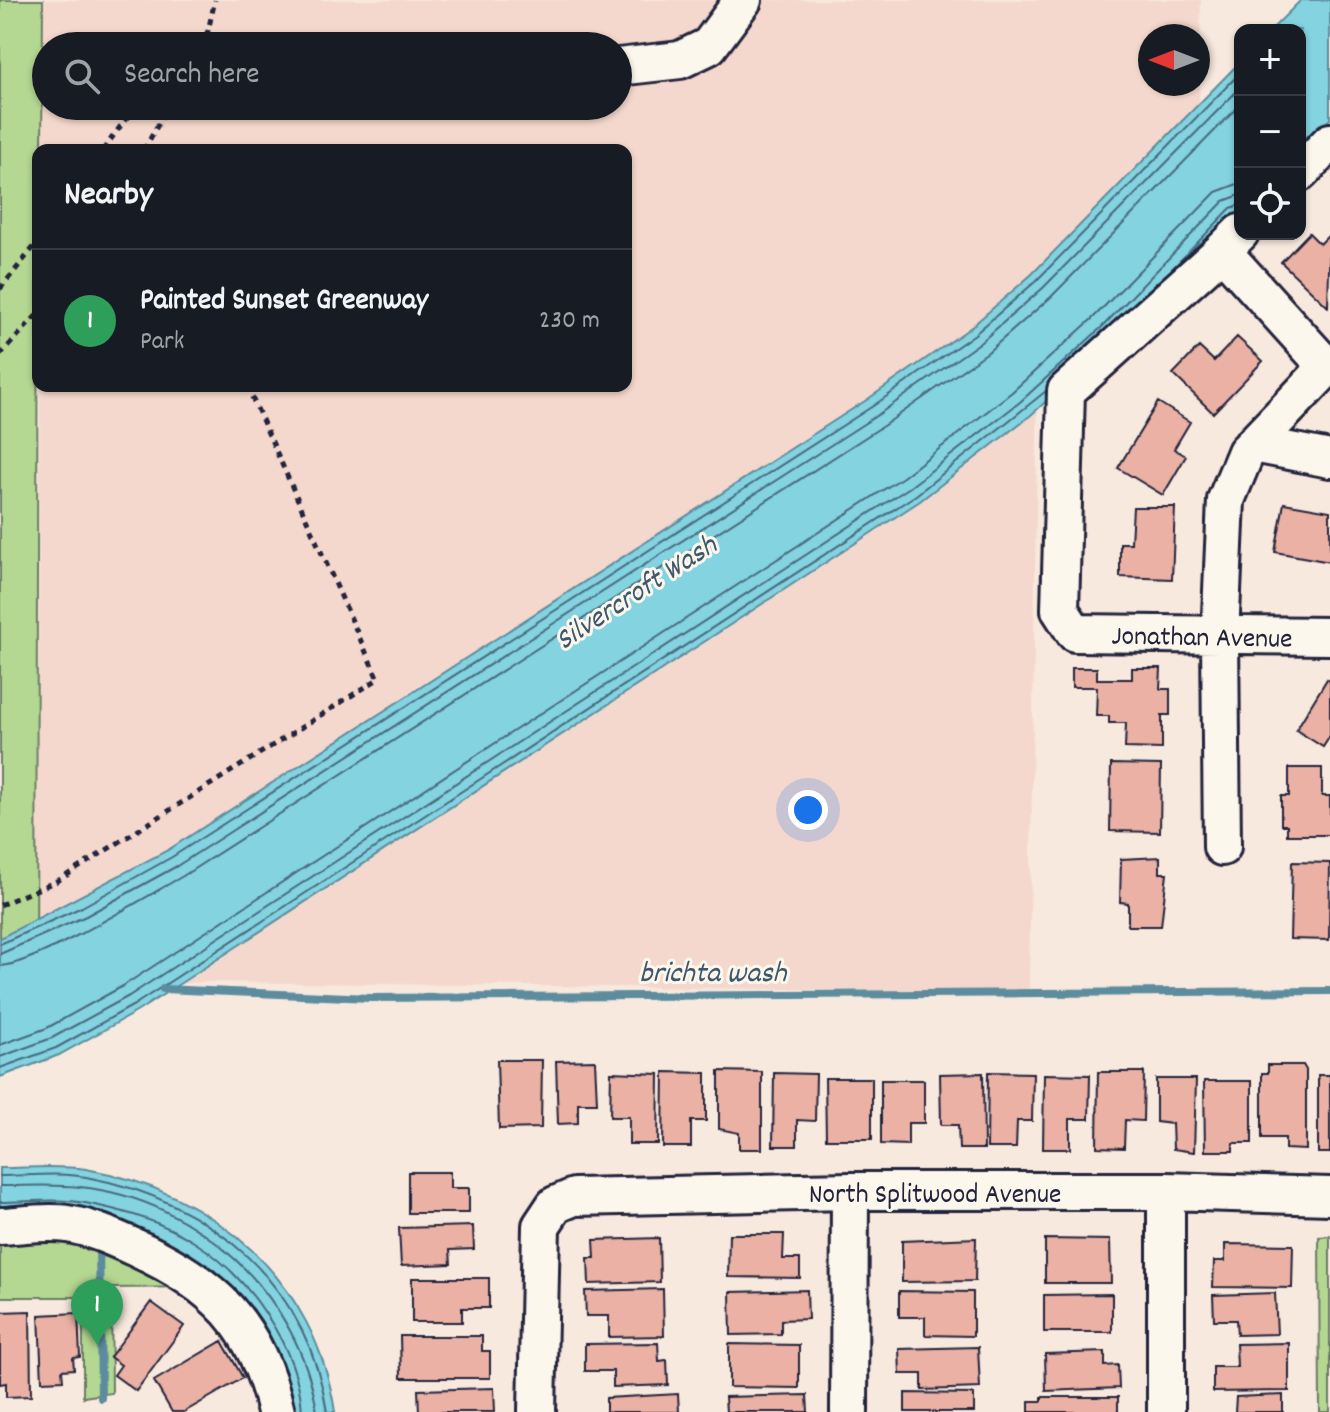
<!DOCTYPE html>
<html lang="en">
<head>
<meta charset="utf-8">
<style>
  :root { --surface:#171b24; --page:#242831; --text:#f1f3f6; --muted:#9ea1a6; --line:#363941; --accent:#d1495b }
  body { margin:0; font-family:Dekko,sans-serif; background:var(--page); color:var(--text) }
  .controls { position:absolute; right:24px; top:24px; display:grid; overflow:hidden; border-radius:16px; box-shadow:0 2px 6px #0004 }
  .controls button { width:72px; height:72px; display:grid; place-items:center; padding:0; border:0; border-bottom:2px solid var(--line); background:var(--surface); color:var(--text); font:40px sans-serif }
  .compass { position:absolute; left:1138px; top:24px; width:72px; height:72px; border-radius:50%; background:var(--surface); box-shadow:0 2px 6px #0004; rotate:270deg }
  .you { position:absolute; left:808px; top:810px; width:28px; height:28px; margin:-20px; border:6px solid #fff; border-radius:50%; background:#1a73e8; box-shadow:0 0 0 12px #1a73e833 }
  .badge { display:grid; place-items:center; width:52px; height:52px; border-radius:50%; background:var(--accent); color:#fff; font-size:26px; font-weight:700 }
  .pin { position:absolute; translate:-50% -66px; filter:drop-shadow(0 2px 4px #0008) }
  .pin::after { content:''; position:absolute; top:42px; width:28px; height:24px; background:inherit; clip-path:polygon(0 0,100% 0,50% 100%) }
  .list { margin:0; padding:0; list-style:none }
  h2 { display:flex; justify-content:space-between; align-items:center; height:104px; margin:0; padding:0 32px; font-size:34px }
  h2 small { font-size:26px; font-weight:400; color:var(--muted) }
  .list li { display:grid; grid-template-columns:52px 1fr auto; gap:24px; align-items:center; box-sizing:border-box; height:144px; padding:0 32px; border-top:2px solid var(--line) }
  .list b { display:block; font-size:30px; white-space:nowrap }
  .list p { margin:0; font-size:26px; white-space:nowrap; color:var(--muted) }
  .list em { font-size:26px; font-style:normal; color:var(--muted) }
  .icon { flex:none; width:44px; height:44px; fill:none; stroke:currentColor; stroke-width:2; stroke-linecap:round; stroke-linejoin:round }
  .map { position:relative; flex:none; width:1330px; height:1412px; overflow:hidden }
  .search { position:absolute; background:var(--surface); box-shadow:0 2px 6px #0004; left:32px; top:32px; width:600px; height:88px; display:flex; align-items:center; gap:20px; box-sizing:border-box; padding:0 28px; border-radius:44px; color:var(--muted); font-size:30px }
  .panel { position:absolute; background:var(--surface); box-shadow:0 2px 6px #0004; left:32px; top:144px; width:600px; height:248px; border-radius:16px }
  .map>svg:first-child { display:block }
  .built { fill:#f4d8cd; fill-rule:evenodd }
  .green { fill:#b4d792; stroke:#6b7c66; stroke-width:2 }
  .water { fill:#83d3e0; stroke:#5c8c9e; stroke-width:2 }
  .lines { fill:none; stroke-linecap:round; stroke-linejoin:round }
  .shore { stroke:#49697d; stroke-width:2 }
  .stream { stroke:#5c8c9e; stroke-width:8 }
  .building { fill:#eab1a4; stroke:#22223b; stroke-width:2 }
  .minor-casing { stroke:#22223b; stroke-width:42 }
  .path { stroke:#22223b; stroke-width:5; stroke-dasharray:6 6; stroke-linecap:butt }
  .minor { stroke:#fbf7ec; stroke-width:36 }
  .labels { text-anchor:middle; stroke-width:6; stroke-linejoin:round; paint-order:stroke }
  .street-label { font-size:28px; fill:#22223b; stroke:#fbf7ec }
  .water-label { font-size:30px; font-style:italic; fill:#3f576d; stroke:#fbf7ec }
</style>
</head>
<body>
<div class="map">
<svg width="1330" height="1412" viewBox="0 0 1330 1412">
  <rect width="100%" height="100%" fill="#f8e9de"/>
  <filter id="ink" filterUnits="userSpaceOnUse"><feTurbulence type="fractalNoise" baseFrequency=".0125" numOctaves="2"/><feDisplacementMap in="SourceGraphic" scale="16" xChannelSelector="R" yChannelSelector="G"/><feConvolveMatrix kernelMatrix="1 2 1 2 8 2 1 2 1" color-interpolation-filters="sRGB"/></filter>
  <g filter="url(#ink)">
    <path class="built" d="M43,0H1201L1197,230L1038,378L1029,992L206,982L36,993L40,386H626V150H42ZM1150,36H1198V84H1150ZM46,46H618V106H46Z"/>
    <path class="green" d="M0,0H43L42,150H38L36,993L0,992Z
      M0,1227H72L200,1287L111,1288L112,1393L83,1397V1297H0Z
      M1330,1236V1412H1320L1319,1237Z"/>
    <path class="water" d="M1301,0H1330V119L1300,149V30H1271Z
      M1240,62V210L1114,340L1031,415L920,501L138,1011L59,1055L0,1077V938L168,850L868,399L970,328L1031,275Z
      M0,1168C28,1168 58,1165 86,1169C214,1191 316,1281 335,1412H285L185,1257L0,1220Z"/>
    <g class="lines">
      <path class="shore" d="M1171,270L1231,208L1240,205
        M0,944L82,907L172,857L873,406L975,334L1036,281L1240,73
        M0,954L86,916L177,866L879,414L981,342L1043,288L1240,88
        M0,966C35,965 147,896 183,876L886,424L988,352L1051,297L1240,105
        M0,1045L47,1028L123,986L903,477L1012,392L1093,318L1216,192L1240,183
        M0,1057L52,1038L129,996L910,487L1020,402L1102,327L1224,201L1240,195
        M0,1068L56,1048L134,1005L916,495L1046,391
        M0,1176C28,1176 58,1172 86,1177C210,1200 308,1284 327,1412
        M0,1186C26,1186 54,1184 80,1187C198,1199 300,1296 317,1412
        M0,1202C27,1202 59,1198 85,1203C122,1210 163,1222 194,1242C248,1275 299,1349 302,1412"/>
      <path class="stream" d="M163,989L370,998L1330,991
        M99,1243L101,1398"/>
    </g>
    <path class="building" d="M1309,233L1320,244L1330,234L1328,307L1281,262Z
      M1237,337L1263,361L1213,413L1173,374L1199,347L1214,361Z
      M1158,402L1190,422L1174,449L1186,456L1163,495L1118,468Z
      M1284,503L1330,511V562L1275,552Z
      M1133,507H1175L1172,579L1120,577V543H1131Z
      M1072,668H1097V679H1132V668H1161L1160,689H1170V715H1162V749L1125,748L1126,723H1109V716H1096L1097,687H1072Z
      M1327,679L1330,681V736L1323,747L1296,730Z
      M1111,764L1161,765L1160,832L1110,831Z
      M1289,768H1322V796H1330V835H1287V825H1281V796H1289Z
      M1160,857V873H1167L1161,926H1128V903L1120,902L1121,859Z
      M1292,862L1330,863L1329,940L1290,939Z
      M497,1060H542L541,1128L499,1129Z
      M595,1060L597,1103H578V1123L558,1124L556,1061Z
      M1268,1065H1303L1306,1070V1150L1285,1149V1138H1262V1073H1268Z
      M719,1071L762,1072V1149H739V1133L719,1129Z
      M611,1072L659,1074L658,1144H629V1117H610Z
      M664,1072L706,1073V1121H691V1147H663Z
      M988,1072L1033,1073L1032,1121H1017L1016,1148H987Z
      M1098,1072H1144L1143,1121L1125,1120L1124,1148L1097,1147Z
      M774,1073L816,1074L815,1121L797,1120V1146H773Z
      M983,1073L984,1149H959L958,1125H941L940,1074Z
      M1044,1074L1090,1075L1089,1119H1070V1149H1043Z
      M1318,1075H1330V1153H1318Z
      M825,1078H872V1139H826Z
      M1156,1079H1196L1194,1152L1173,1149L1172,1124L1156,1122Z
      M881,1080H924V1123H908V1145L881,1144Z
      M1204,1081H1252V1143H1233V1151H1205Z
      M408,1172H450V1188H469V1213H408Z
      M473,1226L474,1249L450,1250L451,1264L401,1266L399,1228Z
      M729,1234H784L783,1259H800V1278L728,1277Z
      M659,1238L660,1282L589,1284L588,1258H595L594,1240Z
      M976,1238L975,1281L902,1282V1241Z
      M1045,1239L1110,1240L1111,1283H1045Z
      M1225,1244L1293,1245L1292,1288L1213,1287L1214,1261H1225Z
      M412,1278H489V1308H462V1322H412Z
      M663,1289L664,1336L609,1337V1316H586L585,1291Z
      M807,1290L808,1319L781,1320V1334L731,1335L730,1292Z
      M899,1291L973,1292V1336L925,1335V1317H899Z
      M1275,1293L1277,1334L1237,1335L1236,1320H1214L1213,1295Z
      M1112,1294V1332H1044V1295Z
      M151,1302L184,1326L136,1391L114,1375L121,1365L110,1357Z
      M30,1311L31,1396L6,1397V1383L0,1384V1312Z
      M78,1313L80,1357L73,1358L74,1369L62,1370L63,1380L42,1381L39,1315Z
      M400,1336H482V1351H490V1378H401Z
      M222,1341L243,1378L184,1412H172L154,1381Z
      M658,1343L659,1361L667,1360L668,1385L613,1387V1371H585V1344Z
      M1289,1343V1391L1213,1392V1367H1237L1236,1344Z
      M729,1344L799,1345V1388L729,1387Z
      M978,1347L980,1388L922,1390V1374H900L899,1349Z
      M1105,1352V1366L1118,1365L1119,1388L1046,1391L1045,1354Z
      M494,1388L495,1412H419L418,1390Z
      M905,1393L974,1394V1412H905Z
      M678,1394L679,1412H606V1398Z
      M807,1395L808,1412H726L725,1397Z
      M1283,1395V1412H1235L1236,1397Z
      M1042,1397H1118V1412H1029V1401H1042Z"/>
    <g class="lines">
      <defs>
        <path id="minor" d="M618,67L680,60L709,46L743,0
          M1300,173L1330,142
          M1240,233L1222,251L1327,367
          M1222,251L1066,391L1060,610L1075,633L1330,636
          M1254,444L1330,459
          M1222,847L1220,637L1226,500L1246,452L1330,364
          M1166,1191V1412
          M0,1226C22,1225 46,1221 67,1224C90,1227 116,1239 136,1248C215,1284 257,1325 276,1412
          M537,1412L541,1226L555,1205L574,1197L850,1191H1166L1330,1196
          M849,1412L850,1191"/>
      </defs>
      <use href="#minor" class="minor-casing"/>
      <path class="path" d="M200,46L208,31L215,0
        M103,150L125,120L145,106
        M144,150L168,106
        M0,289L38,242
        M0,355L38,314
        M0,905L59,880L378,679L247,386"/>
      <use href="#minor" class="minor"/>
    </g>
  </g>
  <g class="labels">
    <g class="street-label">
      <text transform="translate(1202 635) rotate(1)" y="10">Jonathan Avenue</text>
      <text x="935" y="1202">North Splitwood Avenue</text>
    </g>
    <g class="water-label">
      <text transform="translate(635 591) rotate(-33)" y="10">Silvercroft Wash</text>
      <text x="713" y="981">brichta wash</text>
    </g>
  </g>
</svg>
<div class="controls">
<button>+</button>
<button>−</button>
<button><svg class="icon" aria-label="locate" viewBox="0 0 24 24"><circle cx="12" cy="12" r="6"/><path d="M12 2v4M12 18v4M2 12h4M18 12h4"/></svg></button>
</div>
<svg class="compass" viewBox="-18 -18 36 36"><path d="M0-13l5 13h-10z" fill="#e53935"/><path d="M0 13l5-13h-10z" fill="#9ea1a6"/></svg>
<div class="you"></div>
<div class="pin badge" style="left:97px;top:1345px;background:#2e9e5b">1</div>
<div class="search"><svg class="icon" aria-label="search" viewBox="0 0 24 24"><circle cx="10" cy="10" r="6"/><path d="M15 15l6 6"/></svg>Search here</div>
<section class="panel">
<h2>Nearby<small></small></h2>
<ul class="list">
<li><span class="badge" style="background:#2e9e5b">1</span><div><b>Painted Sunset Greenway</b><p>Park</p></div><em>230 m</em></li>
</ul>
</section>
</div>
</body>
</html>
